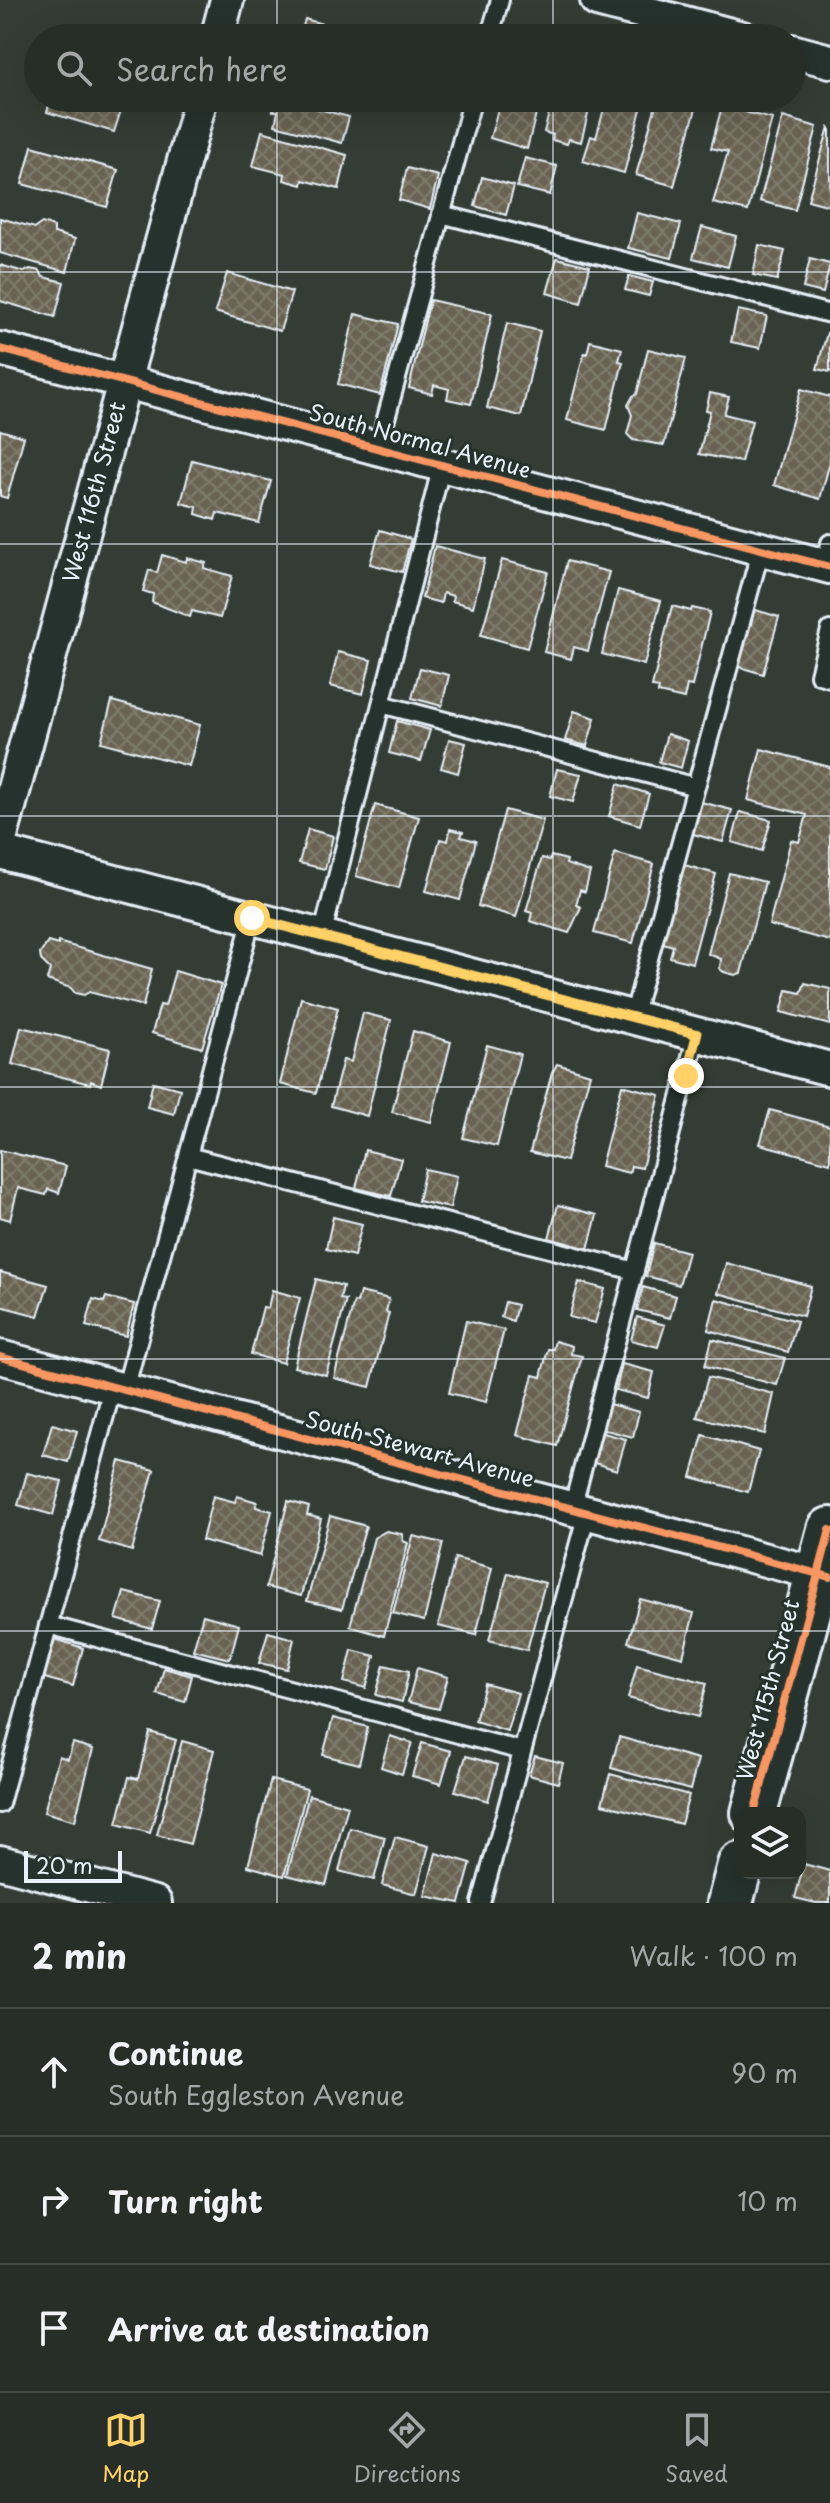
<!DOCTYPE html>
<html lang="en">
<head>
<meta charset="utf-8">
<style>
  :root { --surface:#272e28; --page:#2f3630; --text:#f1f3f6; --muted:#a4a8a8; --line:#434a45; --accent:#ffd166 }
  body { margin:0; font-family:"Playpen Sans",sans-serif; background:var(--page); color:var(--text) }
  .controls { position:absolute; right:24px; bottom:24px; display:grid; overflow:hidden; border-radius:16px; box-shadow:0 8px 32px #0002 }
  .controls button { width:72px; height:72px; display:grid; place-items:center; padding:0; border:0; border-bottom:2px solid var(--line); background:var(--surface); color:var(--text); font:40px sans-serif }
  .scale { position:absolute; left:24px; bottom:20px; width:98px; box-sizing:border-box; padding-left:8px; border:4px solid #e8f1f8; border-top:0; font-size:22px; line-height:28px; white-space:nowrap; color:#e8f1f8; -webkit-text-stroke:6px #26332d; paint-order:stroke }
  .stop { position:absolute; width:24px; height:24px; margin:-18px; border:6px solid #ffd166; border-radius:50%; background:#fff }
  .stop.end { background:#ffd166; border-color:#fff; box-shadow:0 2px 8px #0008 }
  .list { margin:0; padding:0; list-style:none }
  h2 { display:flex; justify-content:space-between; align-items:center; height:104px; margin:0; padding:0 32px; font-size:34px }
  h2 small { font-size:26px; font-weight:400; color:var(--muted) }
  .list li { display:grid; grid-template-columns:52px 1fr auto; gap:24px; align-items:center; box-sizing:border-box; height:128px; padding:0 32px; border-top:2px solid var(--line) }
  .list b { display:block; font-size:30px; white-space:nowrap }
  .list p { margin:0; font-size:26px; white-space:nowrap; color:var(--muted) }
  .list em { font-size:26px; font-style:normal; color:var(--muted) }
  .icon { flex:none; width:44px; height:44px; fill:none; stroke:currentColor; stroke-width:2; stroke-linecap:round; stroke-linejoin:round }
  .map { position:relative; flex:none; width:830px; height:1903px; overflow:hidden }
  .search { position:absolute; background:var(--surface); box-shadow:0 8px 32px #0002; left:24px; right:24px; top:24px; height:88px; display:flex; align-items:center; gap:20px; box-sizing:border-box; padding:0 28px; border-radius:44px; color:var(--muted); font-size:30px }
  .sheet { height:488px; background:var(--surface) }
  nav { display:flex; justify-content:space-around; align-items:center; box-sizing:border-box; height:112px; border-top:2px solid var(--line); background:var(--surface); font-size:22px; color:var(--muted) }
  nav a { display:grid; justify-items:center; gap:4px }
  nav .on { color:var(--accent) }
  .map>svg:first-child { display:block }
  .building { fill:url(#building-cross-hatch); stroke:#e8f1f8; stroke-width:2 }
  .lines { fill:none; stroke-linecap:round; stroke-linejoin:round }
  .lane-casing { stroke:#e8f1f8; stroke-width:22 }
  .street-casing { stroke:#e8f1f8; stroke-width:38 }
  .secondary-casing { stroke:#e8f1f8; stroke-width:50 }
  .lane { stroke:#26332d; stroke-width:16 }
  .street { stroke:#26332d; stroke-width:32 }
  .secondary { stroke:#26332d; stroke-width:44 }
  .cycleway-casing { stroke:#26332d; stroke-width:13 }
  .cycleway { stroke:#f99763; stroke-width:8 }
  .route { stroke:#ffd166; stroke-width:10 }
  .grid { fill:none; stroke:#e8f1f8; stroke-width:2; stroke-opacity:0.55 }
  .labels { text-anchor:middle; stroke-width:6; stroke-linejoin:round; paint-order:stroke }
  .street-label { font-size:22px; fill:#e8f1f8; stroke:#26332d }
</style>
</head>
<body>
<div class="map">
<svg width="830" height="1903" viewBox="0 0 830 1903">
  <defs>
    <pattern id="building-cross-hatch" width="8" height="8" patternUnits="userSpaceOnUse" patternTransform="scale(2)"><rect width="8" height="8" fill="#6a6453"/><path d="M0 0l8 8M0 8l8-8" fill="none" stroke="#7f7b6c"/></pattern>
  </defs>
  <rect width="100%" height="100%" fill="#343d35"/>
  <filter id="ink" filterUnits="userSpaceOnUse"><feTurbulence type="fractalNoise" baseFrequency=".0125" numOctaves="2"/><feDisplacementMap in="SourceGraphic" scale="16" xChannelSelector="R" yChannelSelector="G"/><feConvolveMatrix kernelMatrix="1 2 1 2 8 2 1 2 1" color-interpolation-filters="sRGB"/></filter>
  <g filter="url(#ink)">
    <path class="building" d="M305,19L371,38H300Z
      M51,98H125L114,132L47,112Z
      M277,98L349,117L342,143L275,125L278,111H273Z
      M501,98H540L527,149L490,138Z
      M553,98H592L581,142L569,139L567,144L552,140L553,135L544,132Z
      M607,98H644L624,173L583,161L591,136L596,138Z
      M658,98H699L674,186L636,175Z
      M722,106L772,119L748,211L713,203L728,152L711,148Z
      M783,117L817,127L795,210L760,201Z
      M829,127L830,128V206L808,200Z
      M262,131L347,155L339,189L303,180L302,185L284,180L285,174L253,166Z
      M32,146L118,170L107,207L22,184Z
      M525,158L557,166L550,195L517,187Z
      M407,168L438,176L430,209L399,200Z
      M482,177L514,186L506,215L475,206Z
      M637,213L681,224L672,258L628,248Z
      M0,218L35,228L42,223L54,227V233L75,239L67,272L0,253Z
      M702,227L736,236L728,267L693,258Z
      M759,245L785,251L777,280L753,275Z
      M557,258L590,266L581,303L547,293Z
      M810,259L830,264L823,293L803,288Z
      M0,265L24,272L30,269L40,271L43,277L64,282L55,317L0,301Z
      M227,273L292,292L280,331L215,312Z
      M629,276L653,282L649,296L625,290Z
      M430,300L492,314L471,404L447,399L449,389L434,385L432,394L409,388Z
      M738,310L767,316L760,348L731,342Z
      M355,314L398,324L380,395L338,384Z
      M507,323L540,331L521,416L487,408Z
      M827,333L830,334V372L817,369Z
      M590,341L622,349L619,361L623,362L606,430L567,420L584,353L587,354Z
      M648,349L686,358L664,445L633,440L627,434L632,415L628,405L633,396L637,394Z
      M801,389L830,397V462L820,499L774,485Z
      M710,393L729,397L724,414L752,421L741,462L699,454L710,411L706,410Z
      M0,430L24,437L7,498L0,496Z
      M192,460L271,481L259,523L217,513L215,520L196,514L197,507L181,503Z
      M380,530L411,539L402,572L370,564Z
      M435,546L485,559L473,607L452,601L453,596L443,593L441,603L422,598Z
      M162,555L186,562L187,558L206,563L204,568L232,576L220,618L192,611L190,617L152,602L153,594L143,591L149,570L157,573Z
      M502,560L548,572L527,648L481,635Z
      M567,561L609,572L588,651L574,647L571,659L544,652Z
      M618,590L661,601L644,665L602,654Z
      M672,606L691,611L692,608L710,612L692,686L687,685L684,699L658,693L659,688L652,687Z
      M752,609L779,617L763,674L736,666Z
      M338,652L371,660L363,694L330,686Z
      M420,668L449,675L442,706L412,698Z
      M112,701L200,725L189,766L101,742Z
      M574,711L595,718L587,746L565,740Z
      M397,721L430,730L421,761L389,753Z
      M667,734L688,741L681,768L659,762Z
      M449,739L466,743L458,773L441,768Z
      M761,749L830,767V941L769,925L791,840L799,842L807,815L748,800Z
      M557,769L581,774L573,802L550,796Z
      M618,784L649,794L640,825L609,816Z
      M701,802L732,810L723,842L693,834Z
      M375,805L419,817L399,888L356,876Z
      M505,810L543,820L516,917L478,906Z
      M740,812L771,820L762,851L732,842Z
      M308,829L333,836L325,869L299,863Z
      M450,829L463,832L461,837L476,841L460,900L426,891L440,839L448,841Z
      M615,853L654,864L633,943L594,933Z
      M551,856L567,860L566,864L590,872L585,892L580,890L576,905L581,907L569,933L530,921L532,913L526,911L542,858L550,860Z
      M681,864L716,874L692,963L670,957L673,946L660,942Z
      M729,873L765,882L741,973L735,975L724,972L720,969L721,959L708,954Z
      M48,942L58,945V942L152,969L143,1006L89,992L84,995L75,993L71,988L47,980L50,969L41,960L40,954Z
      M175,971L221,985L202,1048L152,1033L160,1005L165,1006Z
      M805,983L830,989V1025L781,1012L787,990L801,993Z
      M301,998L338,1008L316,1093L280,1084Z
      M363,1013L391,1020L367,1116L331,1106L343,1060L351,1062Z
      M21,1027L110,1049L101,1085L91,1081L90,1084L12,1064Z
      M413,1031L451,1042L431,1122L392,1112Z
      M487,1045L520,1054L497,1146L463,1138Z
      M557,1064L590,1074L566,1161L530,1152L552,1073Z
      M153,1082L180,1089L174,1114L147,1107Z
      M622,1085L660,1095L642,1168L631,1166L629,1173L601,1166Z
      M770,1110L830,1126V1163L760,1144Z
      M0,1150L66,1166L59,1193L48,1189L46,1195L18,1188L10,1220L0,1217Z
      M365,1150L401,1159L391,1196L356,1188Z
      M425,1169L457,1176L450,1208L418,1201Z
      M558,1205L597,1215L588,1249L549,1238Z
      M333,1217L362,1224L354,1256L326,1249Z
      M654,1243L688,1252L679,1285L646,1276Z
      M726,1263L811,1286L803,1316L718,1293Z
      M0,1272L48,1285L38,1316L0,1306Z
      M316,1279L343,1286L340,1299L346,1300L326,1375L294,1367Z
      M579,1282L605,1289L595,1323L569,1317Z
      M643,1287L676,1296L670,1318L637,1310Z
      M272,1290L300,1298L283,1363L251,1354L263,1307L268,1308Z
      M360,1292L389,1299L386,1312L389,1313L370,1387L334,1378L354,1302L357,1303Z
      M106,1297L134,1304L126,1336L86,1326L93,1299L104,1302Z
      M716,1299L797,1321L788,1352L708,1330Z
      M505,1302L517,1305L513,1321L501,1317Z
      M637,1317L665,1325L658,1347L631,1340Z
      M466,1321L504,1330L486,1402L449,1393Z
      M712,1339L785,1358L777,1385L705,1366Z
      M555,1341L572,1346L571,1354L582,1356L557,1446L517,1435L533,1375L541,1377L548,1349H553Z
      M622,1364L654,1372L648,1398L616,1390Z
      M708,1377L774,1394L765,1434L697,1417Z
      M609,1404L639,1412L633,1437L602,1429Z
      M52,1424L77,1431L68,1462L43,1455Z
      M599,1432L626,1439L617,1470L591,1462Z
      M703,1435L759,1451L748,1492L691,1477Z
      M120,1461L154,1470L132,1551L99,1541Z
      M27,1473L62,1481L53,1515L18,1505Z
      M213,1496L235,1502L237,1496L257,1502L256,1507L272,1511L260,1556L202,1540Z
      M288,1501L309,1507L307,1515L321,1519L301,1596L266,1587Z
      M330,1516L366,1526L342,1609L307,1601Z
      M386,1531L402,1534L403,1541L408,1543L384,1636L350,1626L374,1538Z
      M413,1536L443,1543L424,1621L393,1613Z
      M455,1558L492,1568L476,1635L438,1626Z
      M508,1573L545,1583L527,1650L489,1640Z
      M124,1592L160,1601L152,1629L116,1619Z
      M640,1599L694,1613L683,1657L628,1642Z
      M203,1615L239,1625L230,1659L193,1650Z
      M268,1632L294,1639L287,1669L259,1663Z
      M52,1638L83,1648L73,1686L41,1677Z
      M352,1650L375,1656L366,1688L344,1682Z
      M384,1665L409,1671L402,1702L376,1695Z
      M637,1665L707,1683L698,1717L628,1698Z
      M164,1668L192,1676L185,1702L157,1694Z
      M417,1668L448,1677L439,1709L408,1702Z
      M485,1684L518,1693L507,1731L475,1721Z
      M333,1718L368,1727L359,1764L323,1755Z
      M150,1732L176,1740L150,1833L117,1824L129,1777L138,1779Z
      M390,1736L412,1743L402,1774L381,1767Z
      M619,1737L698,1759L690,1790L611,1768Z
      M182,1741L214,1750L190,1844L157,1835Z
      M73,1743L93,1749L75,1821L44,1812L59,1756L68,1759Z
      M422,1743L451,1751L441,1784L412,1776Z
      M466,1756L498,1765L488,1801L455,1791Z
      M535,1756L563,1763L558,1783L529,1775Z
      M610,1774L689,1795L681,1824L602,1804Z
      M271,1780L307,1789L284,1876L248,1866Z
      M309,1795L348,1806L326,1885L287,1875Z
      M350,1828L385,1837L374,1880L339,1871Z
      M395,1837L429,1846L416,1894L382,1885Z
      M436,1853L471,1863L460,1903L425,1896Z
      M804,1864L830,1871V1903H816L795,1898Z"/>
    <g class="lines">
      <defs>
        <path id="lane" d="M489,38L500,0
          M441,214L830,314
          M378,448L473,98
          M824,565L830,543
          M830,630L819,675L830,678
          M381,704L696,787
          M322,936L442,465
          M633,1017L761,549
          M188,1156L635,1271
          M125,1390L252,918
          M572,1509L697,1034
          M48,1625L522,1751
          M0,1804L113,1386
          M481,1903L587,1513"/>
        <path id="street" d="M597,0L742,38
          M217,38L227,0
          M792,51L830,61
          M0,349L830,567
          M0,840L201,98
          M0,852L830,1069
          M0,1357L830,1577
          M0,1862L155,1903"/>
        <path id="secondary" d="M754,1813L830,1530
          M730,1903L740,1865"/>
      </defs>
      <use href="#lane" class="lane-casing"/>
      <use href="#street" class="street-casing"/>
      <use href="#secondary" class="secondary-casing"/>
      <use href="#lane" class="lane"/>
      <use href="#street" class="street"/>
      <use href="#secondary" class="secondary"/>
      <defs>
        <path id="cycleway" d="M0,349L830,567
          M0,1357L830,1577
          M754,1813L830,1530"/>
      </defs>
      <use href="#cycleway" class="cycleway-casing"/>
      <use href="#cycleway" class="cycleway"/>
    </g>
  </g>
  <g class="lines" filter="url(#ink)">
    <path class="route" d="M252,918L697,1034L686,1076"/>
  </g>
  <path class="grid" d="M277,0V38M553,0V38M277,98V1903M553,98V1903M0,272H830M0,544H830M0,816H830M0,1087H830M0,1359H830M0,1631H830"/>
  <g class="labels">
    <g class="street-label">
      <text transform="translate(420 441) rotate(15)" y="8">South Normal Avenue</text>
      <text transform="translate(94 492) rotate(-75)" y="8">West 116th Street</text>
      <text transform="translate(420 1449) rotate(15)" y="8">South Stewart Avenue</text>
      <text transform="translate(768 1690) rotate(-75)" y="8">West 115th Street</text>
    </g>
  </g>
</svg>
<div class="controls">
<button><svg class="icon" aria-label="layers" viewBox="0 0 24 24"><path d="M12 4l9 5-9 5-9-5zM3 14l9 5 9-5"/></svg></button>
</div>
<div class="scale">20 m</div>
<div class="stop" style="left:252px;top:918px"></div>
<div class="stop end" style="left:686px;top:1076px"></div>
<div class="search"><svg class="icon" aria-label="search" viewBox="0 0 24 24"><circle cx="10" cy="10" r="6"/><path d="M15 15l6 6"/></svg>Search here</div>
</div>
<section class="sheet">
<h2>2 min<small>Walk · 100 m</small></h2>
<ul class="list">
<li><svg class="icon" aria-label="ahead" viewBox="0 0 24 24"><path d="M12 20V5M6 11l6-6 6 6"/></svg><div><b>Continue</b><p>South Eggleston Avenue</p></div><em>90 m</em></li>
<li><svg class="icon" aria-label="right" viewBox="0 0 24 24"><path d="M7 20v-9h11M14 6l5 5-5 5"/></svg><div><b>Turn right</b></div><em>10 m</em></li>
<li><svg class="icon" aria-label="arrive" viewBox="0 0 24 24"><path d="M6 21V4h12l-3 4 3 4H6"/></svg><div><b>Arrive at destination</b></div></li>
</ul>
</section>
<nav>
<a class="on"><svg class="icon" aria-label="map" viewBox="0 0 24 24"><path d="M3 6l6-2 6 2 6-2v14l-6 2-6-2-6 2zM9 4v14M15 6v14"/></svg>Map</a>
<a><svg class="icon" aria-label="directions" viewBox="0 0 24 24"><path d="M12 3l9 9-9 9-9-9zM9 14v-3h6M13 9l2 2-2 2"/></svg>Directions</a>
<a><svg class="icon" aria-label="saved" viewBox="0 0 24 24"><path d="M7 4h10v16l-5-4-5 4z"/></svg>Saved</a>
</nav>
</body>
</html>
